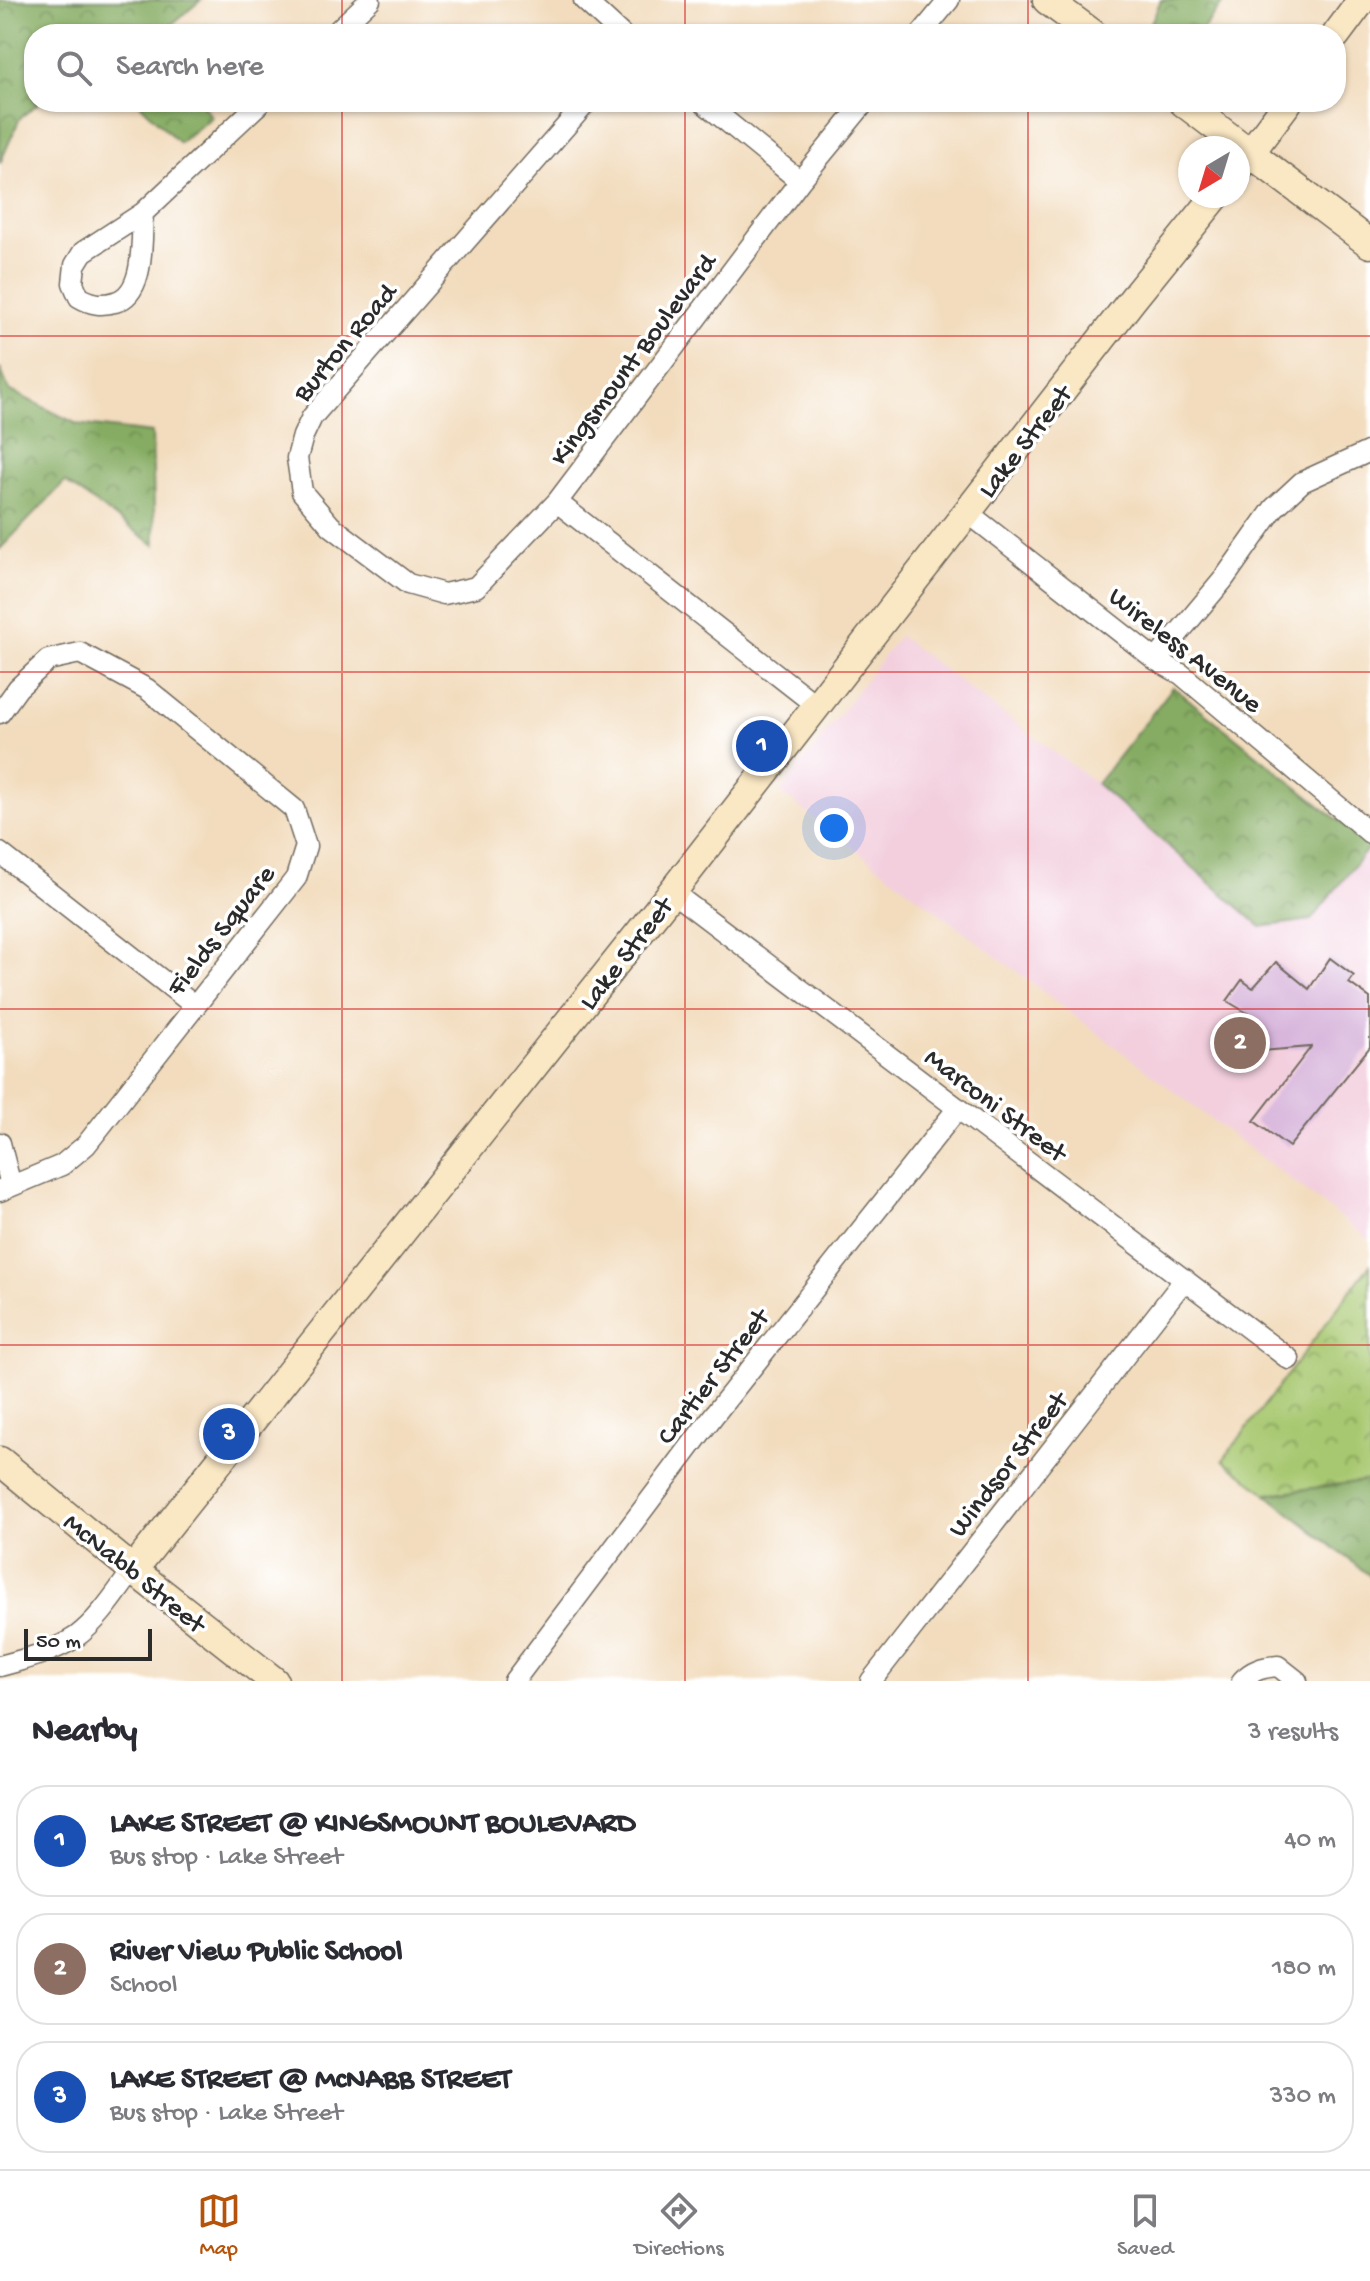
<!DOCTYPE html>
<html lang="en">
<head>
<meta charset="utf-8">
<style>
  :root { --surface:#fff; --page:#f2f2f3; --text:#2b2b33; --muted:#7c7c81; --line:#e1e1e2; --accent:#b45309 }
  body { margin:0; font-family:"Gochi Hand",sans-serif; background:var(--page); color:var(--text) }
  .compass { position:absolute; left:1178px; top:136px; width:72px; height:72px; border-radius:50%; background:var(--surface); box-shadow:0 2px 6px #0004; rotate:218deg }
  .scale { position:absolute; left:24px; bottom:20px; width:128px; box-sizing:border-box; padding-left:8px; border:4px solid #2b2b2b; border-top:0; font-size:22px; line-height:28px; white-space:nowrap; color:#2b2b2b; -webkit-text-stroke:6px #fff; paint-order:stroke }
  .you { position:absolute; left:834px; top:828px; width:28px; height:28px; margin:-20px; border:6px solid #fff; border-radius:50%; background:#1a73e8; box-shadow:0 0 0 12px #1a73e833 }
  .badge { display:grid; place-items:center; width:52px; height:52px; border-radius:50%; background:var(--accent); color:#fff; font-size:26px; font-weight:700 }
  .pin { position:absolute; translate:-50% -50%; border:4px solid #fff; box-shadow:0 2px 8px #0006 }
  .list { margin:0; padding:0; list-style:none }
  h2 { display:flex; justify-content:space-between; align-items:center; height:104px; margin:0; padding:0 32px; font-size:34px }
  h2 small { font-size:26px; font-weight:400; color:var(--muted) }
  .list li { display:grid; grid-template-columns:52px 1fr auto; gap:24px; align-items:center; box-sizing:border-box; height:112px; margin:0 16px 16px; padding:0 16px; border:2px solid var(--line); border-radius:32px }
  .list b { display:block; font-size:30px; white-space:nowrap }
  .list p { margin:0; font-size:26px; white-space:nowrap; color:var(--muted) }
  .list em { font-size:26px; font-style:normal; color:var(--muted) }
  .icon { flex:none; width:44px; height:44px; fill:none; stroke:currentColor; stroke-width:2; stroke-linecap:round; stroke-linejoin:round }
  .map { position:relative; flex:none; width:1370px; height:1681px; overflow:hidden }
  .search { position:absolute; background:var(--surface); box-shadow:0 2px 6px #0004; left:24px; right:24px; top:24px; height:88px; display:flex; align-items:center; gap:20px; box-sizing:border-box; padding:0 28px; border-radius:32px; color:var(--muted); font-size:30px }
  .sheet { height:488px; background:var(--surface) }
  nav { display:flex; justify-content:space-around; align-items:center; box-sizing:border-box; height:112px; border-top:2px solid var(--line); background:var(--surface); font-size:22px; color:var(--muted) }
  nav a { display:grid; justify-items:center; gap:4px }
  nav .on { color:var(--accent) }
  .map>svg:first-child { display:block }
  .built { fill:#f3cfde }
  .forest { fill:url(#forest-crowns); stroke:#586c46; stroke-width:2 }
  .park { fill:url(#park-crowns); stroke:#697a4e; stroke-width:2 }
  .building { fill:#d8b6dc }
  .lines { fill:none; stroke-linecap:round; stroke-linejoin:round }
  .street-casing { stroke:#71695e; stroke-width:23 }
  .secondary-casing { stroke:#71695e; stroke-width:31 }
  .street { stroke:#fff; stroke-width:20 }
  .secondary { stroke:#fae7c3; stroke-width:28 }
  .grid { fill:none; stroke:#d62828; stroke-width:2; stroke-opacity:0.55 }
  .labels { text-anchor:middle; stroke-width:7; stroke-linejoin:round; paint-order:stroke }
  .street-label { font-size:28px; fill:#2b2b2b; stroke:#fff }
</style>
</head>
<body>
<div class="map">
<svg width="1370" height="1681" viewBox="0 0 1370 1681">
  <defs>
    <pattern id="forest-crowns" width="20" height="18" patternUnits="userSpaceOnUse" patternTransform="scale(2)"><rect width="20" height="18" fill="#85ac62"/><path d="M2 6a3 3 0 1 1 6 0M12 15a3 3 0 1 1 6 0" fill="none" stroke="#6d8c51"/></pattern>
    <pattern id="park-crowns" width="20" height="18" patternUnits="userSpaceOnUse" patternTransform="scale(2)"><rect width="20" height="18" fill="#a7c870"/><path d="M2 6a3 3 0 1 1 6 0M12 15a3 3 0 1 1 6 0" fill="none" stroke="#88a35c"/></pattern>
  </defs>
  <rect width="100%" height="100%" fill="#fff"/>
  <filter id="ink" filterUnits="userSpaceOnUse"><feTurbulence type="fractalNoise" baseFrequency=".0125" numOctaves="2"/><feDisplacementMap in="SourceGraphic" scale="16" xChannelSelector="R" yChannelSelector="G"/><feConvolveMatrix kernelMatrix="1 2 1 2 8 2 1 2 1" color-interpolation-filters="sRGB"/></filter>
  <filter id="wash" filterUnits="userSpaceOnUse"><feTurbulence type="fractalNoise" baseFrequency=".006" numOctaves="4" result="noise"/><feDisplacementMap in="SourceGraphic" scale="32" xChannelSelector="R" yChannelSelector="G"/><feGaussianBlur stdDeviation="1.8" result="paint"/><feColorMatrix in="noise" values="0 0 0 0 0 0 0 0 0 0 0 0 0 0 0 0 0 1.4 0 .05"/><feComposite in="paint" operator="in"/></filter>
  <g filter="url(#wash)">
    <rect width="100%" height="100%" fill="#f2dcbd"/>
    <path class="built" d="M899,636L1096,783L1173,687L1370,846V1240L780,792Z"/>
    <path class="forest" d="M0,0H201L160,34H34V102H40L20,118L0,163Z
      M1161,0H1225L1199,34H1146Z
      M138,102H200L212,117L179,143Z
      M0,368L9,390L77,424L152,433L155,545L65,482L0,549Z
      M1173,687L1370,846L1311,920L1261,927L1097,784Z
      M1370,1480V1576L1267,1495Z"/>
    <path class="park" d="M1370,1265V1480L1267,1494L1223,1460Z"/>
    <g id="blocks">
      <path class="building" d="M1330,958L1354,976L1349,983L1370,998V1047L1289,1147L1254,1121L1311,1047L1261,1051L1259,1020L1227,1001L1242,980L1253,988L1276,962L1309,989Z"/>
    </g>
  </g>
  <g filter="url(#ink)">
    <use href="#blocks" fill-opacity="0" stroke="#71695e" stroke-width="2"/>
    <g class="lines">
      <defs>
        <path id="street" d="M584,0L621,34
          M334,34L370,0
          M921,34L949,0
          M703,102L800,181
          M143,213C141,239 146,294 115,302C101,306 91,304 79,297L73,283L75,265L83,252L143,213L261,102
          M557,502L476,587L444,594L408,584L331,526L302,492L297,458L303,436L312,417L587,102
          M967,512L1156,660L1181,674L1370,833
          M1156,660L1223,580L1274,508L1302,482L1370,451
          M817,706L557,502L800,181L865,102
          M0,713L18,688L48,660L80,653L147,689L294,809L306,846L296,878L86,1145L62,1165L0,1191
          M0,853L195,1006
          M672,892L1289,1359
          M0,1143L11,1186
          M0,1666C26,1659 53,1652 76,1637C99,1620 116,1593 133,1570
          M514,1681L714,1415L958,1108
          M871,1681L1185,1279
          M1242,1681C1252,1670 1263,1667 1278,1666L1297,1681"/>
        <path id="secondary" d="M1047,0L1093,34
          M1336,35L1362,0
          M1183,102L1370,244
          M1238,169L1288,102
          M0,1461L133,1570L274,1681
          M133,1570L672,892L1132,300L1216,196"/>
      </defs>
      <use href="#street" class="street-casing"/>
      <use href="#secondary" class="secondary-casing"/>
      <use href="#street" class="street"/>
      <use href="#secondary" class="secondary"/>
    </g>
  </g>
  <path class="grid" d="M342,0V34M685,0V34M1028,0V34M342,102V1681M685,102V1681M1028,102V1681M0,336H1370M0,672H1370M0,1009H1370M0,1345H1370"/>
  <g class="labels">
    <g class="street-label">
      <text transform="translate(343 341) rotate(-50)" y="10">Burton Road</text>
      <text transform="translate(631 358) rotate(-53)" y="10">Kingsmount Boulevard</text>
      <text transform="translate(1023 440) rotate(-52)" y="10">Lake Street</text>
      <text transform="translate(1187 648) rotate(38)" y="10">Wireless Avenue</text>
      <text transform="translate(219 929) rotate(-52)" y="10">Fields Square</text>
      <text transform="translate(624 952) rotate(-52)" y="10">Lake Street</text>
      <text transform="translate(997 1103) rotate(37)" y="10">Marconi Street</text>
      <text transform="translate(711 1375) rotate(-52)" y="10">Cartier Street</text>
      <text transform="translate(1006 1463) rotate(-52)" y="10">Windsor Street</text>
      <text transform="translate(136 1571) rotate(39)" y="10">McNabb Street</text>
    </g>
  </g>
</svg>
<svg class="compass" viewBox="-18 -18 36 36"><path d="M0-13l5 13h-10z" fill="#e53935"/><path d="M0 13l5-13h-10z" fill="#7c7c81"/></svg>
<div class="scale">50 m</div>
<div class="you"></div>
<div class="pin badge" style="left:762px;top:746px;background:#1a4fb4">1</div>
<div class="pin badge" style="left:1240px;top:1043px;background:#8d6e63">2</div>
<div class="pin badge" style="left:229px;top:1434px;background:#1a4fb4">3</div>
<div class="search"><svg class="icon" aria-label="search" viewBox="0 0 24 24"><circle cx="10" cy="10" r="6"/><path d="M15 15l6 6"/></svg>Search here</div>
</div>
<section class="sheet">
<h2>Nearby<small>3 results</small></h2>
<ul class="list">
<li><span class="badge" style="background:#1a4fb4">1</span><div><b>LAKE STREET @ KINGSMOUNT BOULEVARD</b><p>Bus stop · Lake Street</p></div><em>40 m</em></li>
<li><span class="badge" style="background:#8d6e63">2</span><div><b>River View Public School</b><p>School</p></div><em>180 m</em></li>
<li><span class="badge" style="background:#1a4fb4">3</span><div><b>LAKE STREET @ McNABB STREET</b><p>Bus stop · Lake Street</p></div><em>330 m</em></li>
</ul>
</section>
<nav>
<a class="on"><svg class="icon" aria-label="map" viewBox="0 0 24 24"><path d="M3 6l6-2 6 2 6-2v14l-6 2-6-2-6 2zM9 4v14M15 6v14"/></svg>Map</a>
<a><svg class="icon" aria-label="directions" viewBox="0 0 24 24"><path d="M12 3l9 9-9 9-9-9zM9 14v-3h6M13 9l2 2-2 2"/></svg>Directions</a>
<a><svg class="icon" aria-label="saved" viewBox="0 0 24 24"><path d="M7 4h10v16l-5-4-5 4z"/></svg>Saved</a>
</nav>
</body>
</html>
